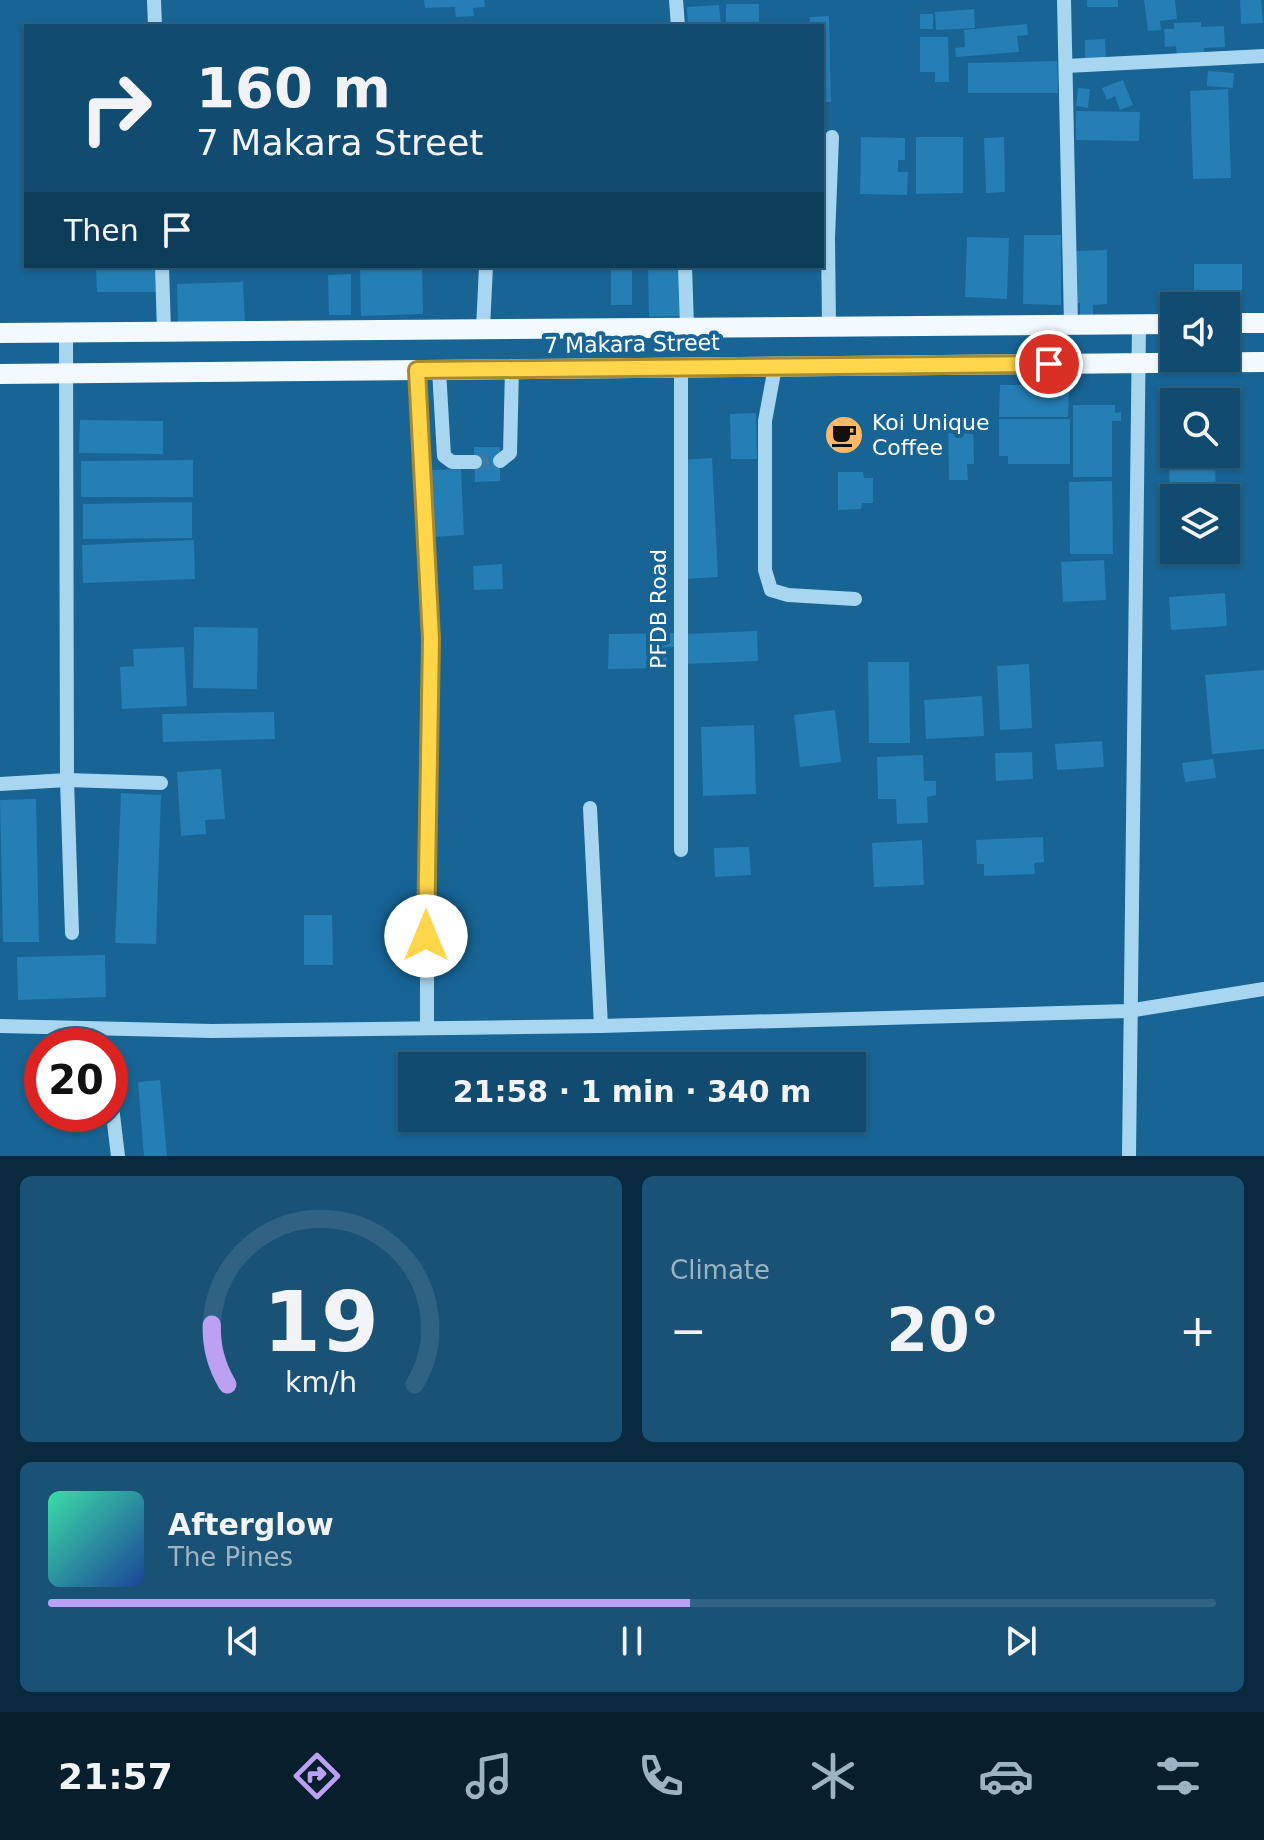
<!DOCTYPE html>
<html lang="en">
<head>
<meta charset="utf-8">
<style>
	body { margin:0; font-family:"DejaVu Sans",sans-serif; background:#1a5275; color:#f1f3f6; height:100vh; display:flex; flex-direction:column; font-size:30px; white-space:nowrap }
	* { box-sizing:border-box; margin:0 }
	p { font-size:26px; color:#9cb3c3 }
	.icon { flex:none; width:44px; height:44px; fill:none; stroke:currentColor; stroke-width:2; stroke-linecap:round; stroke-linejoin:round }
	.map { position:relative; height:1156px; overflow:hidden }
	.drawer { display:flex; flex-direction:column; gap:20px; padding:20px; background:#09293e; flex:1 }
	.drawer>* { flex:none }
	.banner { position:absolute; left:24px; top:24px; width:800px; height:244px; border-radius:0px; box-shadow:0 2px 6px #0004,0 0 0 2px #306383; background:#114b70; color:#f1f3f6; overflow:hidden }
	.fabs { position:absolute; left:1160px; top:292px; display:grid; gap:16px }
	.fabs a { display:grid; place-items:center; width:80px; height:80px; border-radius:0px; background:#114b70; box-shadow:0 2px 6px #0004,0 0 0 2px #306383; font-size:40px }
	.speed { position:absolute; left:24px; top:1028px; display:flex; gap:16px; font-size:40px; font-weight:700; text-align:center }
	.speed>* { display:grid; place-content:center; width:104px; height:104px; border-radius:50%; background:#114b70; box-shadow:0 2px 6px #0004,0 0 0 2px #306383; line-height:1 }
	.speed .limit { border:12px solid #d22; background:#fff; color:#111 }
	.pin { position:absolute; display:grid; place-items:center; width:68px; height:68px; color:#fff; margin:-34px; border:4px solid #fff; border-radius:50%; box-shadow:0 2px 8px #0007 }
	.me { position:absolute; width:88px; margin:-44px; rotate:0deg; stroke-linejoin:round; filter:drop-shadow(0 0 6px #0008) }
	.turn { display:flex; align-items:center; gap:28px; height:168px; padding:0 40px; font-size:36px }
	.turn .icon { width:104px; height:104px; stroke-width:2.5 }
	.turn b { display:block; font-size:56px; line-height:68px }
	.then { display:flex; align-items:center; height:76px; padding:0 40px; background:#0003; gap:16px; font-size:30px }
	.big { font-size:60px; font-weight:700; line-height:1.1 }
	.drawer .widget { flex:1; display:flex; flex-direction:column; justify-content:center; gap:12px; min-width:0; padding:0 28px; border-radius:12px; background:#1a5275 }
	.drawer .dial { align-items:center; gap:0 }
	.dial svg { height:208px; overflow:visible; fill:none; stroke:#306383; stroke-width:7; stroke-linecap:round; text-anchor:middle }
	.dial text { fill:#f1f3f6; stroke:none }
	.song { display:flex; align-items:center; gap:24px }
	.cover { width:96px; height:96px; border-radius:12px; background:linear-gradient(135deg,hsl(160 70% 55%),hsl(220 70% 35%)) }
	.played { height:8px; border-radius:4px; background:linear-gradient(90deg,#bca0f2 55%,#306383 55%) }
	.keys { display:flex; justify-content:space-around; direction:ltr }
	.heat { display:flex; justify-content:space-between; align-items:center; font-size:44px; direction:ltr }
	.drawer .tiles { flex:1; display:grid; gap:20px; grid-template-columns:1fr 1fr }
	.widget:last-child { grid-column:span 2 }
	.trip { position:absolute; left:398px; top:1052px; width:468px; height:80px; border-radius:0px; background:#114b70; box-shadow:0 2px 6px #0004,0 0 0 2px #306383; font-weight:700; line-height:80px; text-align:center }
	.tab-bar { display:flex; height:128px; justify-content:space-around; align-items:center; background:#071e2d; color:#9cb3c3 }
	.tab-bar .icon { width:56px; height:56px }
	.tab-bar .on { color:#bca0f2 }
	.tab-bar b { font-size:36px; color:#f1f3f6 }
	.map>svg:first-child { display:block }
</style>
</head>
<body>
<div class="map">
<svg width="1264" height="1156" viewBox="0 0 1264 1156">
	<rect width="100%" height="100%" fill="#176495"/>
	<g fill="#257eb4">
		<path d="M424,0H484L485,7L473,8L474,16L456,17L455,7L425,8Z"/>
		<rect x="1087" y="0" width="31" height="7"/>
		<path d="M1144,0H1175L1177,19L1160,21L1161,30L1148,31Z"/>
		<path d="M1240,0H1261L1263,23L1241,24Z"/>
		<rect x="726" y="4" width="33" height="22"/>
		<path d="M719,5L721,26H688L687,7Z"/>
		<path d="M974,9L975,28L936,30L935,12Z"/>
		<rect x="920" y="14" width="13" height="15"/>
		<path d="M829,16L831,102H822V26H810V17Z"/>
		<path d="M1201,22V27L1224,26L1225,47L1204,48L1205,56L1177,57L1176,46L1165,47L1164,29H1174V23Z"/>
		<path d="M1027,24L1028,35L1017,36L1019,52L956,57L955,48L965,47L964,30Z"/>
		<path d="M920,37H948L949,82H935V72H920Z"/>
		<path d="M1105,39L1106,58L1085,59V40Z"/>
		<path d="M1057,61L1058,93H968V63Z"/>
		<path d="M1208,71L1234,73L1233,88L1207,86Z"/>
		<path d="M1123,80L1133,105L1120,110L1115,96L1107,100L1102,88Z"/>
		<path d="M1078,88L1090,89L1088,108L1076,106Z"/>
		<path d="M1228,89L1231,178L1193,179L1190,91Z"/>
		<path d="M1076,111L1140,112L1139,141L1076,140Z"/>
		<path d="M861,137L905,138V160H898V172H908L907,195L860,194Z"/>
		<path d="M916,137H963V193L916,194Z"/>
		<path d="M1004,137L1005,192L986,193L984,138Z"/>
		<path d="M1024,235H1061V305L1023,304Z"/>
		<path d="M967,237L1009,238L1007,299L965,297Z"/>
		<path d="M1107,250V304L1093,305V318H1080V303L1075,304V251Z"/>
		<path d="M1194,264H1242V290H1232V312H1226V306H1194Z"/>
		<path d="M96,266H158V292H97Z"/>
		<path d="M360,266H422L423,314L361,316Z"/>
		<rect x="611" y="266" width="21" height="39"/>
		<path d="M648,266H680L682,316L649,317Z"/>
		<path d="M351,274V315H329L328,275Z"/>
		<path d="M243,282L245,323L178,326L177,284Z"/>
		<path d="M1000,385H1069L1068,417H999Z"/>
		<path d="M1073,405H1115V413L1121,412V421H1112V477H1073Z"/>
		<path d="M1167,406H1174V454H1215L1216,495L1170,497Z"/>
		<path d="M756,413L757,459H731L730,414Z"/>
		<path d="M999,419H1070V464H1008V456H999Z"/>
		<path d="M80,420L163,421V454L79,453Z"/>
		<path d="M973,421L974,464H967L968,480H949L948,422Z"/>
		<path d="M474,447H500V481L475,482Z"/>
		<path d="M712,458L718,577L686,579L681,460Z"/>
		<path d="M193,460V497H81V461Z"/>
		<path d="M461,469L464,535L434,537L432,470Z"/>
		<path d="M838,472H863L864,478H873V503H862L861,509L838,510Z"/>
		<path d="M1112,481L1113,554H1070L1069,482Z"/>
		<path d="M192,502V538L83,539V504Z"/>
		<path d="M194,540L195,579L83,583L82,545Z"/>
		<path d="M1104,560L1106,600L1063,602L1061,562Z"/>
		<path d="M502,564L503,589L474,590L473,566Z"/>
		<path d="M1225,593L1227,626L1171,630L1169,597Z"/>
		<path d="M194,627L258,628L257,689L193,688Z"/>
		<path d="M757,631L758,661L685,664L684,634Z"/>
		<path d="M675,633V647H667V668L608,669L609,634Z"/>
		<path d="M184,647L187,706L122,709L120,667L134,666L133,649Z"/>
		<path d="M868,662H909L910,743H869Z"/>
		<path d="M1029,664L1032,728L1000,730L997,666Z"/>
		<path d="M1264,670V749L1212,754L1205,675Z"/>
		<path d="M982,696L984,736L926,739L924,700Z"/>
		<path d="M835,710L841,762L800,767L794,715Z"/>
		<path d="M274,712L275,739L163,742L162,714Z"/>
		<path d="M754,725L756,794L703,796L701,727Z"/>
		<path d="M1102,741L1104,767L1057,770L1055,744Z"/>
		<path d="M1032,752L1033,779L996,781L995,753Z"/>
		<path d="M923,755L924,781H936V795L927,797L928,823L897,824L896,799H878L877,757Z"/>
		<path d="M1213,759L1216,778L1185,782L1182,763Z"/>
		<path d="M221,769L225,819L205,820L206,834L181,836L177,772Z"/>
		<path d="M121,793L161,795L156,944L115,943Z"/>
		<path d="M36,799L39,942H3L0,800Z"/>
		<path d="M1043,837L1044,862L1034,863L1035,874L984,876V864H977L976,840Z"/>
		<path d="M922,840L924,885L874,887L872,843Z"/>
		<path d="M749,847L751,875L715,877L714,848Z"/>
		<path d="M304,915H332L333,965H304Z"/>
		<path d="M105,955L106,997L18,1000L17,957Z"/>
		<path d="M160,1080L167,1156H144L138,1082Z"/>
	</g>
	<g fill="none" stroke-linecap="round" stroke-linejoin="round">
		<path stroke="#3a7ba5" stroke-width="14" stroke-dasharray="14 7" stroke-linecap="butt" d="M475,462L500,461"/>
		<g stroke="#a8d6f1" stroke-width="14">
			<path d="M154,0L155,26"/>
			<path d="M676,0L678,26"/>
			<path d="M1064,0L1071,324"/>
			<path d="M1066,66L1264,56"/>
			<path d="M162,266L164,332"/>
			<path d="M685,266L687,327"/>
			<path d="M829,326L828,238L832,137"/>
			<path d="M483,329L486,266"/>
			<path d="M775,367L765,421V570L771,590L788,595L855,599"/>
			<path d="M681,368V850"/>
			<path d="M417,370L431,639L427,697V1026"/>
			<path d="M439,370L444,456L452,462H475"/>
			<path d="M500,461L510,453L512,369"/>
			<path d="M0,784L67,780L66,333"/>
			<path d="M590,808L601,1026"/>
			<path d="M72,933L67,780L161,783"/>
			<path d="M0,1026L212,1031L601,1026L1128,1011L1264,989"/>
			<path d="M110,1090L118,1156"/>
			<path d="M1129,1156L1139,324"/>
		</g>
		<g stroke="#f2f9ff" stroke-width="20">
			<path d="M1226,323H1264"/>
			<path d="M0,333L1174,324"/>
			<path d="M0,374L1264,362"/>
		</g>
	</g>
	<g fill="none" stroke-linecap="round" stroke-linejoin="round">
		<g stroke="#a68a30" stroke-width="20">
			<path id="route" d="M426,936L431,639L417,370L1049,364"/>
		</g>
		<use href="#route" stroke="#ffd54a" stroke-width="14"/>
	</g>
	<defs>
		<g id="cafe-disc" transform="scale(2)"><circle r="9.5" fill="#ffb968" stroke="#176495"/><path d="M-5.5-4.5H6V0H3Q3 3.5 0 3.5H-2.5Q-5.5 3.5-5.5 0ZM3-3.2v2h1.7v-2ZM-6 4.5H4V6H-6Z" fill="#111"/></g>
	</defs>
	<g fill-rule="evenodd">
		<use href="#cafe-disc" x="844" y="435"/>
	</g>
	<g text-anchor="middle" dominant-baseline="central" stroke-width="8" stroke-linejoin="round" paint-order="stroke">
		<g font-size="22" fill="#fff" stroke="#176495">
			<text transform="translate(632 344) rotate(-1)">7 Makara Street</text>
			<text transform="translate(658 609) rotate(-90)">PFDB Road</text>
		</g>
		<g font-size="22" fill="#fff" stroke="#176495" text-anchor="start">
			<text x="872" y="422">Koi Unique<tspan x="872" dy="25">Coffee</tspan></text>
		</g>
	</g>
</svg>
<div class="fabs">
<a><svg class="icon" aria-label="sound" viewBox="0 0 24 24"><path d="M4 9h4l5-4v14l-5-4H4zM17 9q2 3 0 6"/></svg></a>
<a><svg class="icon" aria-label="search" viewBox="0 0 24 24"><circle cx="10" cy="10" r="6"/><path d="M15 15l6 6"/></svg></a>
<a><svg class="icon" aria-label="layers" viewBox="0 0 24 24"><path d="M12 4l9 5-9 5-9-5zM3 14l9 5 9-5"/></svg></a>
</div>
<div class="speed"><div class="limit">20</div></div>
<div class="pin" style="left:1049px;top:364px;background:#d93025"><svg class="icon" aria-label="arrive" viewBox="0 0 24 24"><path d="M6 21V4h12l-3 4 3 4H6"/></svg></div>
<svg class="me" style="left:426px;top:936px" viewBox="-20 -20 40 40"><circle r="19" fill="#fff"/><path d="M0-13L10 11 0 6-10 11z" fill="#ffd54a"/></svg>
<div class="trip">21:58 · 1 min · 340 m</div>
<div class="banner">
<div class="turn"><svg class="icon" aria-label="right" viewBox="0 0 24 24"><path d="M7 20v-9h11M14 6l5 5-5 5"/></svg><div><b>160 m</b>7 Makara Street</div></div>
<div class="then">Then<svg class="icon" aria-label="arrive" viewBox="0 0 24 24"><path d="M6 21V4h12l-3 4 3 4H6"/></svg></div>
</div>
</div>
<section class="drawer">
<div class="tiles">
<div class="widget dial"><svg viewBox="0 0 100 80">
<path d="M14 69A42 42 0 1 1 86 69"/>
<path d="M14 69A42 42 0 0 1 8 46" stroke="#bca0f2"/>
<text x="50" y="56" font-size="32" font-weight="700">19</text>
<text x="50" y="72" font-size="11">km/h</text>
</svg></div>
<div class="widget"><p>Climate</p>
<div class="heat"><a>−</a><b class="big">20°</b><a>+</a></div>
</div>
<div class="widget">
<div class="song"><i class="cover"></i><div><b>Afterglow</b><p>The Pines</p></div></div>
<div class="played"></div>
<div class="keys"><svg class="icon" aria-label="previous" viewBox="0 0 24 24"><path d="M18 5L8 12l10 7zM5 5v14"/></svg><svg class="icon" aria-label="pause" viewBox="0 0 24 24"><path d="M8 5v14M16 5v14"/></svg><svg class="icon" aria-label="next" viewBox="0 0 24 24"><path d="M6 5l10 7-10 7zM19 5v14"/></svg></div>
</div>
</div>
</section>
<nav class="tab-bar">
<b>21:57</b>
<svg class="icon on" aria-label="directions" viewBox="0 0 24 24"><path d="M12 3l9 9-9 9-9-9zM9 14v-3h6M13 9l2 2-2 2"/></svg>
<svg class="icon" aria-label="music" viewBox="0 0 24 24"><path d="M9 18V5l10-2v13"/><circle cx="6" cy="18" r="3"/><circle cx="16" cy="16" r="3"/></svg>
<svg class="icon" aria-label="phone" viewBox="0 0 24 24"><path d="M5 4h4l2 5-3 2q2 4 5 5l2-3 5 2v4C11 20 4 13 5 4z"/></svg>
<svg class="icon" aria-label="climate" viewBox="0 0 24 24"><path d="M12 3v18M4 7l16 10M4 17L20 7"/></svg>
<svg class="icon" aria-label="car" viewBox="0 0 24 24"><path d="M5 17H2v-5l4-1 3-4h7l3 4 3 1v5h-3M9 17h6M6 11h13"/><circle cx="7" cy="17" r="2"/><circle cx="17" cy="17" r="2"/></svg>
<svg class="icon" aria-label="filters" viewBox="0 0 24 24"><path d="M4 7h16M4 17h16"/><circle cx="9" cy="7" r="2"/><circle cx="15" cy="17" r="2"/></svg>
</nav>
</body>
</html>
